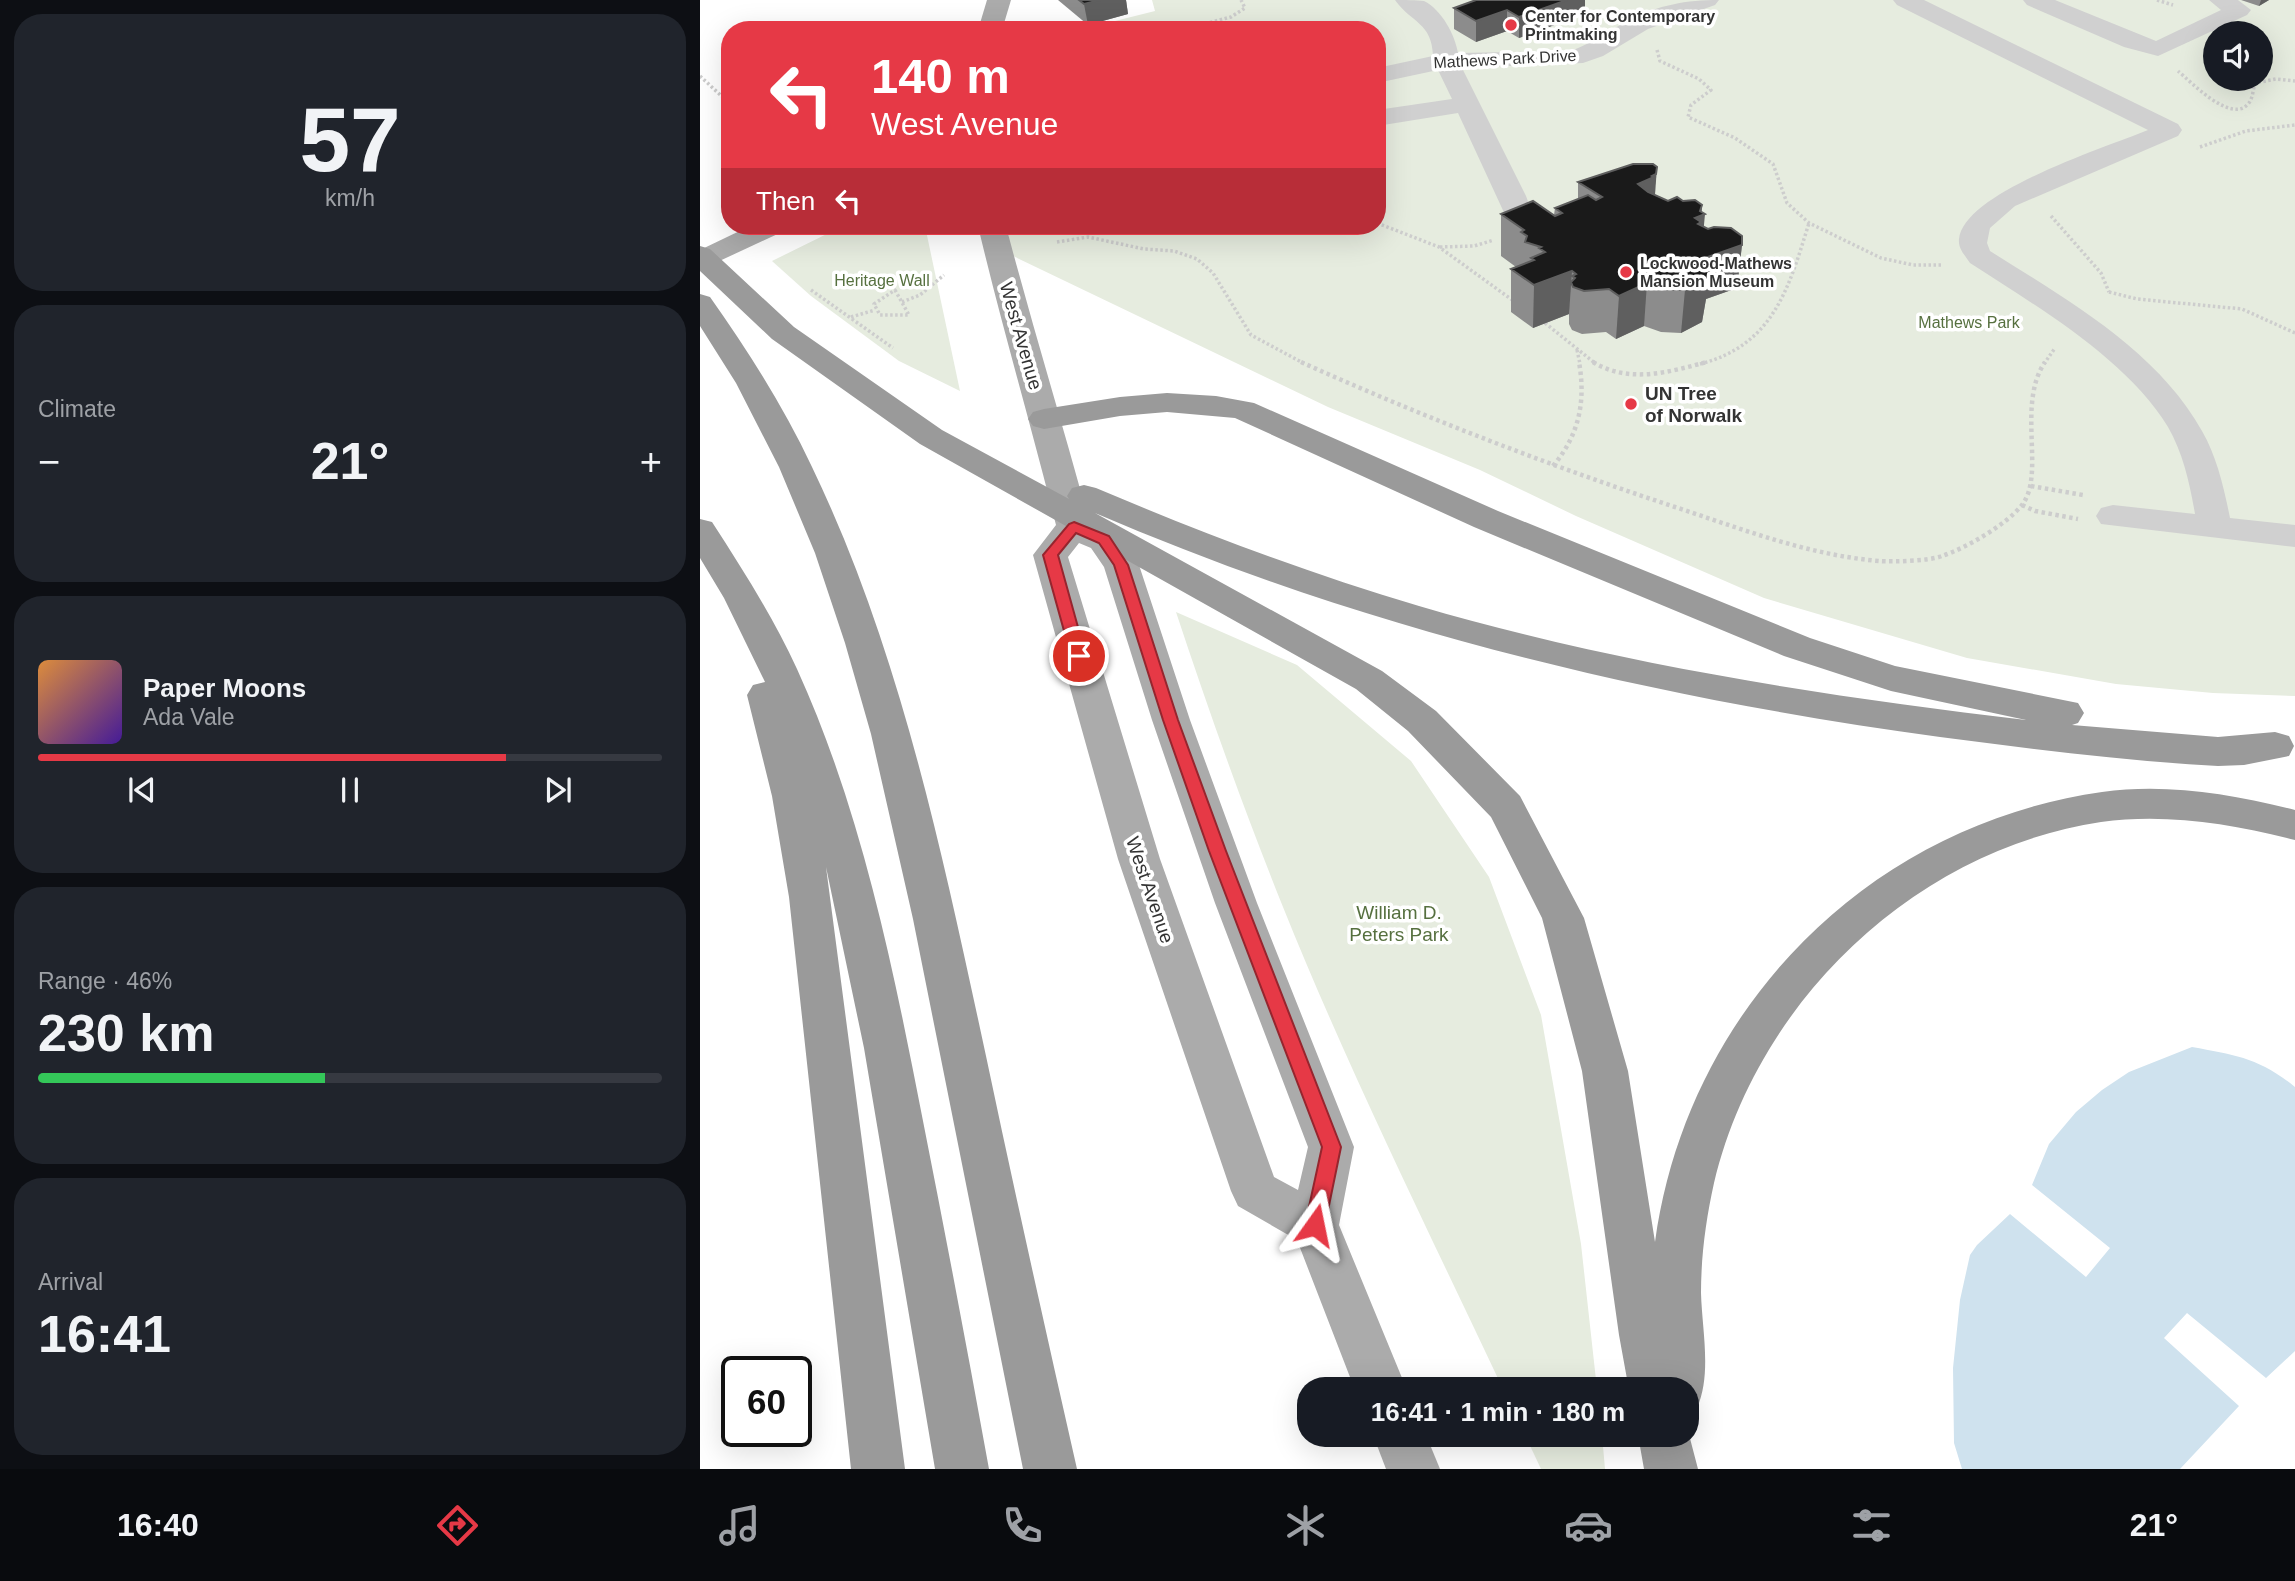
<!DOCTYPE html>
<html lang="en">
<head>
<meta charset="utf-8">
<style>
	body { margin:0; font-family:Arial,sans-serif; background:#20242c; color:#f1f3f6; height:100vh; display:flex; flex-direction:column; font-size:26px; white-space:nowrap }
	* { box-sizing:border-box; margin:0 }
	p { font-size:23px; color:#9ea1a6 }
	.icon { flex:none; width:38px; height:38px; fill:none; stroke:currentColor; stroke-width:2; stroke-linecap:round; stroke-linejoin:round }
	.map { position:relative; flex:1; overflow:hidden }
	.drawer { display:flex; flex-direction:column; gap:14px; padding:14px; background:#0d0f14; width:700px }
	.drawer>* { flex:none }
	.top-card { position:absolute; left:21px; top:21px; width:665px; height:214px; border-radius:28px; box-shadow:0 7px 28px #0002; background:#e63946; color:#fff; overflow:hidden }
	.controls { position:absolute; left:1503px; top:21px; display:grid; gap:14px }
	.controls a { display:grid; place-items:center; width:70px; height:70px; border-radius:50%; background:#171b24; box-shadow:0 7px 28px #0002; font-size:35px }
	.speed { position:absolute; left:21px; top:1356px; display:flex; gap:14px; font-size:35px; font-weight:700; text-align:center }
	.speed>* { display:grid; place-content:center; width:91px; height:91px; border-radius:50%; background:#171b24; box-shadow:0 7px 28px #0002; line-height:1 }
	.speed .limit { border:4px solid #111; border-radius:10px; background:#fff; color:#111 }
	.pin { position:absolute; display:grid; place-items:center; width:60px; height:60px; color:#fff; margin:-30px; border:4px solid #fff; border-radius:50%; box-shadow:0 2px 7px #0007 }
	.me { position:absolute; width:77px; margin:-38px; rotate:12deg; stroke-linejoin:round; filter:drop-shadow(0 0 5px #0008) }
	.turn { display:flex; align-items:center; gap:24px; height:147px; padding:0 35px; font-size:32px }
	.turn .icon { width:91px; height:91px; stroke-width:2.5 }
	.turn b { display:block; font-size:49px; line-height:60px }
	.then { display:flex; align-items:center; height:66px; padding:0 35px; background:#0003; gap:14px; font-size:26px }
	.big { font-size:52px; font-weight:600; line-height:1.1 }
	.drawer .widget { flex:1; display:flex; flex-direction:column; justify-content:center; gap:10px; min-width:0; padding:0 24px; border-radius:28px; background:#20242c }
	.drawer .dial { align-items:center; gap:0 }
	.dial b { font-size:91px; line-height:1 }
	.song { display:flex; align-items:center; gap:21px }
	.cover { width:84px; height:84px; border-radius:10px; background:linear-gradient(135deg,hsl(30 70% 55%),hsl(260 70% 35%)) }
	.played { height:7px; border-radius:4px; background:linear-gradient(90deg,#e63946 75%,#363941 75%) }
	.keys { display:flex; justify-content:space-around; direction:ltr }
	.heat { display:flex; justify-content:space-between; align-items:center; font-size:38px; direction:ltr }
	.charge { height:10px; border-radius:5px; background:linear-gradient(90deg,#34c759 46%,#363941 0) }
	.trip { position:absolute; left:597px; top:1377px; width:402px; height:70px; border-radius:28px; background:#171b24; box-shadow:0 7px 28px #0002; font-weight:600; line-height:70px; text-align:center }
	.dock { display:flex; height:112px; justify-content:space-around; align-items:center; background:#090b0e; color:#9ea1a6 }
	.dock .icon { width:49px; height:49px }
	.dock .current { color:#e63946 }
	.dock b { font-size:32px; color:#f1f3f6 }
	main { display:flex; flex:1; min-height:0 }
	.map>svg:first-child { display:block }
</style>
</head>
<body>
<main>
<section class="drawer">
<div class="widget dial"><b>57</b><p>km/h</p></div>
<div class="widget"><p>Climate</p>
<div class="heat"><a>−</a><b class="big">21°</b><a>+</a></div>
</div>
<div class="widget">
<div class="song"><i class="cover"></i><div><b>Paper Moons</b><p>Ada Vale</p></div></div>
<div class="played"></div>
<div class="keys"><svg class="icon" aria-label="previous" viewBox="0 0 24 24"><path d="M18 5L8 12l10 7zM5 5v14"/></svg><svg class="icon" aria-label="pause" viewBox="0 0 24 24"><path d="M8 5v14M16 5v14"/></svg><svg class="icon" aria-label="next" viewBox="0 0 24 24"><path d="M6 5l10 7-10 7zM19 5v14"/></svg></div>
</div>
<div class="widget"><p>Range · 46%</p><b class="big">230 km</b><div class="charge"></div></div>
<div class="widget"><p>Arrival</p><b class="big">16:41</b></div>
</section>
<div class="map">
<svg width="1595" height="1469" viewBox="0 0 1595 1469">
	<rect width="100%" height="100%" fill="#fff"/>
	<g fill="#e6ecdf" fill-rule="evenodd">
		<path d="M452,0H1595V696L1513,693L1416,684L1267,658L1064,598L876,516L780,470L628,407L311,255L307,226H677V30H379L455,11ZM1516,33H1561V79H1516Z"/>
		<path d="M143,226H225L260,391L199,361L111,296L72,261Z"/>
		<path d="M476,612L597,665L711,761L789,877L841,1015L881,1244L897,1389H803C728,1230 649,1071 583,907C544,810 509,712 476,612Z"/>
		<path d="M825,1435H902L905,1469H841Z"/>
	</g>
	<path fill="#cfe2ee" d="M1492,1047C1536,1055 1559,1058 1595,1087V1351L1566,1378L1487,1313L1464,1338L1539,1406L1480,1469H1262L1254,1443L1253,1368L1260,1300L1270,1255L1277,1245L1310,1214L1386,1277L1410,1248L1332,1185L1349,1144L1376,1112L1402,1090L1429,1072Z"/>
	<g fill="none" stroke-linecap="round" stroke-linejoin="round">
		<g stroke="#cdcdcd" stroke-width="3.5" stroke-dasharray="2.5 2.5" stroke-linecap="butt">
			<path d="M1457,0L1473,5"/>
			<path d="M481,30L531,17L545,8L541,0"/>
			<path d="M580,30L600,23L623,30"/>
			<path d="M957,50L960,61L999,79L1011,90L991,105L988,117L1035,138L1073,164L1087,203L1109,223L1181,258L1213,265H1242"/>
			<path d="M1478,71C1491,82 1531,124 1548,104C1553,99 1553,89 1555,83L1576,79L1595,81"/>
			<path d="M0,76L30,104"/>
			<path d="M1500,147L1546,131L1595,125"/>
			<path d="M1351,216L1401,273L1409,292"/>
			<path d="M677,223L739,247L815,302"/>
			<path d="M357,242L388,237L444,249L474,251L497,259L513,273L551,335L605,364"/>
			<path d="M740,247L774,246L794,240"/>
			<path d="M111,290L193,348"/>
			<path d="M195,290L209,315H180L174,304Z"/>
			<path d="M1409,292L1437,299L1542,309L1595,333"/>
			<path d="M202,302L220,295L244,275"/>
			<path d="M151,317L175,310"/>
			<path d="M845,323L896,364"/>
			<path d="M877,350L880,364"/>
			<path d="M1000,364C1074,345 1089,287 1109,223"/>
			<path d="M1344,364L1355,348"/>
		</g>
		<g stroke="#cdcdcd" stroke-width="4.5" stroke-dasharray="3.5 3.5" stroke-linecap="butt">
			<path d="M601,362C723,417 848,465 975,507C1042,529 1108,555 1179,561C1194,562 1229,561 1242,556C1266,548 1306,525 1322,505C1346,474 1316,405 1345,362"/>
			<path d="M893,362C929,384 969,372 1007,362"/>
			<path d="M853,466C879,435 886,402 879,362"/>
			<path d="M1331,486L1383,495"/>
			<path d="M1322,505L1335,511L1378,519"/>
		</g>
		<g fill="#d0d0d0" fill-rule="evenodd">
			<path d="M695,0C704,0 717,0 724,1C742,10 755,35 758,53L871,51C892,43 910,30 929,20C959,5 986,0 1019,0L1015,5L948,29L903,56L883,63L762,68L826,196L837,226L833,232L823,234L813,232L758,113L677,126V110L752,99L738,70L677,83V68L733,56C732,22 711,23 695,0Z"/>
			<path d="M1193,0H1224L1478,124L1482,130L1478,136L1315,206L1290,228L1287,243L1290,251C1366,299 1457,350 1502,431C1517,457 1524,488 1530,518L1595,525V547L1401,524L1396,516L1401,508L1413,505L1495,514C1490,484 1483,453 1468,427C1426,358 1336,306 1270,263C1265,255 1258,249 1259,239C1264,192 1407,147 1448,130L1197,5Z"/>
			<path d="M1323,0H1355L1456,41L1521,10L1509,0H1538L1551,10L1547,15L1458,56L1424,47L1327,5Z"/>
		</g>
		<g fill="#ababab" fill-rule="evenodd">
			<path d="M287,0H311L302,30H278Z"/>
			<path d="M50,226H86L82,232L0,270V250Z"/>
			<path d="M278,226H306C332,325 362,422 389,521L415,532L439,565L490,720L557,903L654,1147L639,1225L707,1390H655L597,1240L538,1206L531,1191L418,859L333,555L356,525C331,425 302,327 278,226ZM379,543L391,548L404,567L452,720L515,903L608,1147L598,1190L574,1177L460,859L368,557Z"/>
			<path d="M673,1435H726L740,1469H686Z"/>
		</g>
		<g fill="#9a9a9a" fill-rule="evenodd">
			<path d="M0,246L10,249L94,327L242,430L369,499L367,496L372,488L384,485L396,488C502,533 608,573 719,606C916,664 1122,696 1326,720L1191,691L1084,656L774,527L535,418L467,412L420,416L344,429L333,426L328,419L333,412L344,409L420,397L467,393L516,396L554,403L798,511L1110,638L1195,666L1378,703L1384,713L1378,723L1372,725L1518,737L1575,732L1589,736L1594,746L1589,756L1544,765L1518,766C1425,761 1332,749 1240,737C947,697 667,630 395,513L682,671L736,711L820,796L884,918L928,1071L955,1242C987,1009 1168,825 1402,792C1466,783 1532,794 1595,810V840C1533,824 1466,813 1401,822C1215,850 1057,1001 1014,1183C1006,1219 1001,1256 1001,1293C1002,1330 1012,1374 997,1408L987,1412V1390H929L919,1335L882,1071L842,918L791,817L708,731L656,689L220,444L72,339L0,271Z"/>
			<path d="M0,294L10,297C48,351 84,407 112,467C201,652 243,857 286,1056C315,1194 346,1332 377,1469H323L213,919L171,734L145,643L115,553L79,467L36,383L0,326Z"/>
			<path d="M0,519L12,522C43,570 73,617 97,669C162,812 193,967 223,1121C246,1237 268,1353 289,1469H235L164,1048L126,867L205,1469H151L89,897L72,796L47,695L53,685L65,682L24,598L0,558Z"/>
			<path d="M987,1427L998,1469H944L938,1435H987Z"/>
		</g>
	</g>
	<g fill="#8c8c8c">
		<path d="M358,0H426L428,14L388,25Z"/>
		<path d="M1541,0H1569L1559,6Z"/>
		<path d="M754,8H885L868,14V20L819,38L807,31L776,42L754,29Z"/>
		<path d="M878,182L955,195L968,201H983L1002,205V212L1004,227L1042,245L1037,288L1006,299L1002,322L981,333L961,332L944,326L916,339L906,332L882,334L872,330L869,324V314L833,328L811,312V269L816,267L801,256V214L854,215L855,208L878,199Z"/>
	</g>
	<g fill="#5f5f5f">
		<path d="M400,0H426L428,14L388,25L384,4Z"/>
		<path d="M861,0H885V8L868,14V20L819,38V17Z"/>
		<path d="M1561,0H1569L1559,6Z"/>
		<path d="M807,10V31L776,42V21Z"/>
		<path d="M957,167L954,209L938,184Z"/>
		<path d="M1002,205L1001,216L1005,214L1001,257L995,218Z"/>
		<path d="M1042,245L1037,288L1006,299L1002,322L981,333L985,290L1002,259Z"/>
		<path d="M872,271L869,314L833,328L834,285Z"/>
		<path d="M947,283L944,326L916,339L919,296Z"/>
	</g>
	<g fill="#1a1a1a" stroke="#5f5f5f" stroke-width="2">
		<path d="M379,0H400L384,4Z"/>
		<path d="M776,0H867L819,17L807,10L776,21L754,8Z"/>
		<path d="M933,164H953L957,167L956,174L952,176L954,177L938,184L948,192L968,201L977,197L983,201L995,200L1002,205L1000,211L1005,214L995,218L1001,222L998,224L1008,229L1014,227L1031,228L1042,236V245L1002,259L1009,268L1007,280L985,290H965L947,283L919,296L909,289L884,291L873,287L871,282L875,278L872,276L876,274L872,271L834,285L811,269L834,260L831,258L845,252L839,248L841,247L825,242L827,236L821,232L824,230L801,214L833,201L855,216L862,213L855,208L888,195L896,200L902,197L878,182Z"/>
	</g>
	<path fill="#e63946" stroke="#96252e" stroke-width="2" d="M374,522L409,536L428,565L478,720L526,851L641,1147L625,1225L622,1231L615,1234L608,1231L605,1225L622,1147L509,851L463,720L414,565L399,543L376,533L358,555L386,656L379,661L371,656L343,555L369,524Z"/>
	<g fill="#e63946" stroke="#fff" stroke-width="2.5">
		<circle cx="811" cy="25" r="7"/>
		<circle cx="926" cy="272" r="7"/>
		<circle cx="931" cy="404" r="7"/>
	</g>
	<g text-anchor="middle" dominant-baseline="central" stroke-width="7" stroke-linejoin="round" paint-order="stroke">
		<g font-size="16" font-weight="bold" fill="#333" stroke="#fff" text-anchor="start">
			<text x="825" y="16">Center for Contemporary<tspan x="825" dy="18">Printmaking</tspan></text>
			<text x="940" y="263">Lockwood-Mathews<tspan x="940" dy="18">Mansion Museum</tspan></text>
		</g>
		<g font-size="16" fill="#333" stroke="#fff">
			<text transform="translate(805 59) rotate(-3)">Mathews Park Drive</text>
		</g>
		<g font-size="16" fill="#56703f" stroke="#fff">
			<text x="182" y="280">Heritage Wall</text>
			<text x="1269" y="322">Mathews Park</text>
		</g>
		<g font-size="19" fill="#333" stroke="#fff">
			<text transform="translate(321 336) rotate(74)">West Avenue</text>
			<text transform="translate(450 890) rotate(71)">West Avenue</text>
		</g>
		<g font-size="19" font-weight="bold" fill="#333" stroke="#fff" text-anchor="start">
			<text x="945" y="393">UN Tree<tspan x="945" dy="22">of Norwalk</tspan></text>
		</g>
		<g font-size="19" fill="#56703f" stroke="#fff">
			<text x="699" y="912">William D.<tspan x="699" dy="22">Peters Park</tspan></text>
		</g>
	</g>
</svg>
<div class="controls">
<a><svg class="icon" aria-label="sound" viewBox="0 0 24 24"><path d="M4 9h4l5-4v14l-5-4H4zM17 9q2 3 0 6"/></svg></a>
</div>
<div class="speed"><div class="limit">60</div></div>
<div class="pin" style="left:379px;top:656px;background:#d93025"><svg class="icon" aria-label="arrive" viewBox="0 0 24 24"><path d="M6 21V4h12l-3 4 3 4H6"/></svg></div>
<svg class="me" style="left:615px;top:1225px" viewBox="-20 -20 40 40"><path d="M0-17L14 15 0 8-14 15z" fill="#e63946" stroke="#fff" stroke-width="4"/></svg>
<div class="trip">16:41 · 1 min · 180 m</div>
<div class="top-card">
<div class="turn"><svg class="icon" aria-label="left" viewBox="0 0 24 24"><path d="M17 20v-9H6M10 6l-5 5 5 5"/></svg><div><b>140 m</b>West Avenue</div></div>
<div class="then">Then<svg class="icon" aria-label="left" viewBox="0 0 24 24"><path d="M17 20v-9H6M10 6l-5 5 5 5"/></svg></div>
</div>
</div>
</main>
<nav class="dock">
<b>16:40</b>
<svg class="icon current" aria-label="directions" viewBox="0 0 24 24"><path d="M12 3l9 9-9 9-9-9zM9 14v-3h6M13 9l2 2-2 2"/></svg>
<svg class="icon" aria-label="music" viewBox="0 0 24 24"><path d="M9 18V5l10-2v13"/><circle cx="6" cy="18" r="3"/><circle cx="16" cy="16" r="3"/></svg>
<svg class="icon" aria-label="phone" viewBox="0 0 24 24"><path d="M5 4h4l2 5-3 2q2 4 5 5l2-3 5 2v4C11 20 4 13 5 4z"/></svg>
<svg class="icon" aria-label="climate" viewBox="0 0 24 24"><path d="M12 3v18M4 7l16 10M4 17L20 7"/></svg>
<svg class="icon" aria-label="car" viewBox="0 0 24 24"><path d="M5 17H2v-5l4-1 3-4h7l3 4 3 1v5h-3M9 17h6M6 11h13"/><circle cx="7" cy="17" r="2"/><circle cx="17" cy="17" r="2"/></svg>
<svg class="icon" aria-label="filters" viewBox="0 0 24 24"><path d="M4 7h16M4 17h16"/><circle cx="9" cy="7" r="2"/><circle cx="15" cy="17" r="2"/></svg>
<b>21°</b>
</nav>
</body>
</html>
